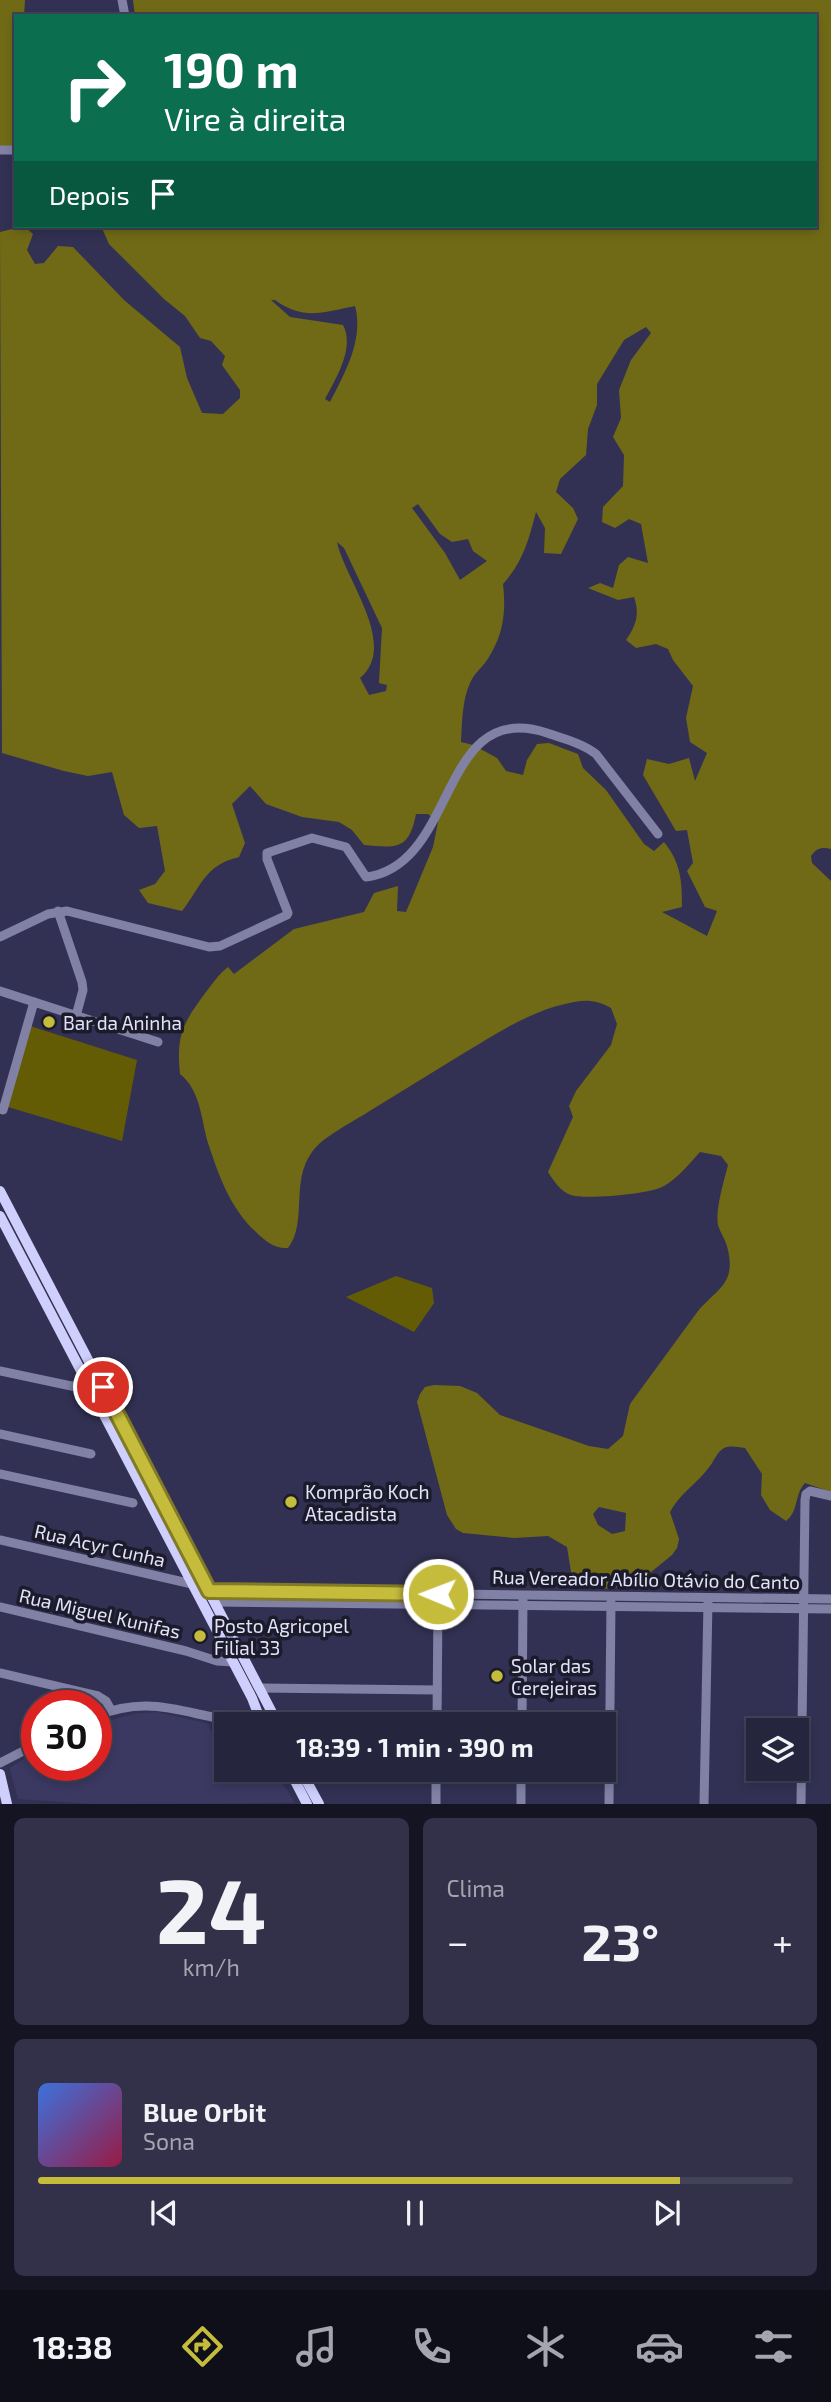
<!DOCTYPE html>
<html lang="pt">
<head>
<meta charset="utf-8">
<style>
	body { margin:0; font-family:"Exo 2",sans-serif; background:#323149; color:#f1f3f6; height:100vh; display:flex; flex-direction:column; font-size:26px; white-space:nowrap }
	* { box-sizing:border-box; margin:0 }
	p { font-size:23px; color:#a4a5b0 }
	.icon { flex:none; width:38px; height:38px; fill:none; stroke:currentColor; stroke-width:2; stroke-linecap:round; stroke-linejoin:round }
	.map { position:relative; height:1804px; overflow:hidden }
	.details { display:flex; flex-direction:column; gap:14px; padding:14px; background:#151422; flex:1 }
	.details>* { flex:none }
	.top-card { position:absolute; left:14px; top:14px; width:803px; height:214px; border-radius:0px; box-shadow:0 4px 10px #0003,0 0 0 2px #424258; background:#0b6e4f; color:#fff; overflow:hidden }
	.controls { position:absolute; left:746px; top:1718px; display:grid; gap:14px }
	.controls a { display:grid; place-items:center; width:63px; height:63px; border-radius:0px; background:#26253e; box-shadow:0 4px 10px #0003,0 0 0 2px #424258; font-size:35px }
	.speed { position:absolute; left:21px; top:1690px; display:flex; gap:14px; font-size:35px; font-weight:700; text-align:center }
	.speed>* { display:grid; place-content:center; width:91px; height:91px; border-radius:50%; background:#26253e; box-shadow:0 4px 10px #0003,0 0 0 2px #424258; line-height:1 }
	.speed .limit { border:10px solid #d22; background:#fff; color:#111 }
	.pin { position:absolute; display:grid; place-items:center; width:60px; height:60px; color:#fff; margin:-30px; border:4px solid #fff; border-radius:50%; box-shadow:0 2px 7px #0007 }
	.me { position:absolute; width:77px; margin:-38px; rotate:271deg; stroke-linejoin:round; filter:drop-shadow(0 0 5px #0008) }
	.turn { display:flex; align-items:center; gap:24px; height:147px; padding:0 35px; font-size:32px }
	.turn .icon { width:91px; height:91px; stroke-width:2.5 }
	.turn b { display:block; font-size:49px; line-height:60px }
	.then { display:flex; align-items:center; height:66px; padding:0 35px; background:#0003; gap:14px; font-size:26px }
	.big { font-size:52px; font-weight:700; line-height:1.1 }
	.details .widget { flex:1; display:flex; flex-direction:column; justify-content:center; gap:10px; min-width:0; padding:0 24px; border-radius:10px; background:#323149 }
	.details .dial { align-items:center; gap:0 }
	.dial b { font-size:91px; line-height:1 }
	.song { display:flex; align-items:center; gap:21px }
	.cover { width:84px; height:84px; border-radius:10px; background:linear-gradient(135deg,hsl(220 70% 55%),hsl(340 70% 35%)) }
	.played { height:7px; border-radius:4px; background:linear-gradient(90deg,#c6bc3c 85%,#424258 85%) }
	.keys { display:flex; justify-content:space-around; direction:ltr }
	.heat { display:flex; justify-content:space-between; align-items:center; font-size:38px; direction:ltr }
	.details .tiles { flex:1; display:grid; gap:14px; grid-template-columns:1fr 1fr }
	.widget:last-child { grid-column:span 2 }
	.trip { position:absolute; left:214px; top:1712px; width:402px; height:70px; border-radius:0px; background:#26253e; box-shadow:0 4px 10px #0003,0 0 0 2px #424258; font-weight:700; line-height:70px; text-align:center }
	.menu { display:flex; height:112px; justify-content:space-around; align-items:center; background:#0f0f19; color:#a4a5b0 }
	.menu .icon { width:49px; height:49px }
	.menu .active { color:#c6bc3c }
	.menu b { font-size:32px; color:#f1f3f6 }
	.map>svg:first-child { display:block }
</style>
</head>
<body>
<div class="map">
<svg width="831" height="1804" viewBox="0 0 831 1804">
	<rect width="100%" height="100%" fill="#333153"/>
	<path fill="#3b3962" d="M157,1712L209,1724L210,1730L226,1736V1769H267L286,1788L295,1803L94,1804L18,1799L10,1770L11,1767L37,1751V1766H96V1724L133,1714Z"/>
	<g fill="#635c04">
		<path d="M30,1026L137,1060L122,1141L8,1107Z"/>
		<path d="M396,1276L432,1288L434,1303L414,1332L346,1297Z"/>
	</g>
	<g fill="#706a16" fill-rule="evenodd">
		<path d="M0,0H25L24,16H16V146H0Z"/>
		<path d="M133,0H831V849C821,847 817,848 811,856L812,863L831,881V1492L805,1483C794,1495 799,1511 786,1521L770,1510L761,1495L762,1474L745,1448C737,1447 731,1445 724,1448C717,1452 715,1459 710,1466C698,1483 680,1493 670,1512L679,1539L677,1548L672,1555L635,1585L603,1589L572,1578L567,1547L548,1536L514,1538L463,1533L456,1529L447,1515L417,1402L420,1394L425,1387L434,1385L460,1386L477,1393L500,1415L589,1446L608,1449L623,1436L630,1404L698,1311C719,1287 737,1283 727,1246C725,1239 720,1232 718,1225C715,1210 724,1181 728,1165L721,1156L700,1152C689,1164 678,1178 664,1186C651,1194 585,1200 571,1195C561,1192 553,1180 548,1172L573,1117L569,1106L576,1091L611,1045L617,1024L611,1008C596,999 582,999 565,1004C529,1012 496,1034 464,1053C432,1073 400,1092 368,1112C353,1122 322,1137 312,1152C290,1182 308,1222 288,1248C275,1249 265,1241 256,1232C230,1208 219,1176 208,1143C201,1119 201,1091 180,1074C176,1035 183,1023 206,992C213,983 219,974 228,967L234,974L294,929L364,912L374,893L398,886L397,911L406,912L433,847L438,822L428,814H416C409,850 397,848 364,845L352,830L339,822L302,817L266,804L250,786L232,804L245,843L239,857C205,865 202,885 182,911L148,903L139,890L155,884L165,871L157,826L139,828L124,815L112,772L88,776L64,771L2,753L0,232L24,226L33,234L27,250L35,264L44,263L58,246L73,247L124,300L180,347L187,378L202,413L223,414L240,398V390L222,365L225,356L211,341L200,338L185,316L164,299L109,244L101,226H816V16H135ZM271,300H275C304,321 323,312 355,306C364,339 345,373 330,402L325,399C336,378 355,348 343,325L290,317ZM646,327L651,333L631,360L619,390L621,418L613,437L624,455L623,486L603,507L602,522L615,528L629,519L641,524L648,563L628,557L619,565L613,588L600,583L588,588L618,600L634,597C640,614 636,626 626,640L636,648L656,644L668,649L673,660L693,686L686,718L690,742L707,753L695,781L689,758L669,764L647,759L643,775L676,831L687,830L693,863L687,871L705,907L717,911L707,936L662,912L682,907C682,881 681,863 664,842L654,851L644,844L606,790L583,768L578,754L549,743L537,744L527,760L523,775L506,771L497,758L473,745L461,742C462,724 462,700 470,683C474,673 484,666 489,657C504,633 506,610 503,584C523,562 529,539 536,512L545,528L544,553L561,554L578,519L573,508L556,492L560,479L586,455L588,429L597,405V384L624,340ZM418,504L440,534L452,542L468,539L473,551L487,561L460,580L445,553L412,508ZM337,542L344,548L382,628L379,683L387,685L386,691L369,695L360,678C399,645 345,580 337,542ZM599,1507L626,1513L625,1531L612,1534L598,1525L593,1514Z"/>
	</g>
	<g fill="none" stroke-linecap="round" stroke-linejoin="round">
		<g stroke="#8181a6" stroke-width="9">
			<path d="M122,0L125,16"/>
			<path d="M0,150H16"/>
			<path d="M58,911L82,982L83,990L76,1016"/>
			<path d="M0,937L48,914L67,911L209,947L220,946L287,915L288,913L267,859V853L312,838L346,847L366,877C459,865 438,697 547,733C564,739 582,743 596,754L658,834"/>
			<path d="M0,991L158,1042"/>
			<path d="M0,1109L3,1110L34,1002"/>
			<path d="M0,1371L76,1387"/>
			<path d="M0,1434L91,1454"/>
			<path d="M0,1474L133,1503"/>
			<path d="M0,1540L192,1584"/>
			<path d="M209,1591L831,1599"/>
			<path d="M215,1602L831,1609"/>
			<path d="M0,1607L186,1651L217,1661L233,1662"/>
			<path d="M0,1673L98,1696L106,1701L111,1710"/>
			<path d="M260,1688L437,1690"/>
			<path d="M96,1716C134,1701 160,1705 198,1714C209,1716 220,1718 230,1724"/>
			<path d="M437,1724L438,1600"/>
			<path d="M522,1724L523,1600"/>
			<path d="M0,1763L37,1744"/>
			<path d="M303,1776L436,1778"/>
			<path d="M436,1804V1769"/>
			<path d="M521,1804V1769"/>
			<path d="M609,1804L611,1602"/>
			<path d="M704,1804L708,1602"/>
			<path d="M801,1804L805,1500L806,1494L810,1491L831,1496"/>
		</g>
		<g stroke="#cecffd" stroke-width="10">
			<path d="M0,1191L278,1724"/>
			<path d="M0,1216L252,1698L262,1724"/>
			<path d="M285,1769L293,1777L307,1804"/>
			<path d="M300,1769L319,1804"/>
			<path d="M0,1774L7,1804"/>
		</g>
	</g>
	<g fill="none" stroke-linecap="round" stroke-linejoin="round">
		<g stroke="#817a27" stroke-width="18">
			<path id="route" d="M103,1387L209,1591L438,1594"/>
		</g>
		<use href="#route" stroke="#c6bc3c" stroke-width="12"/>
	</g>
	<g fill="#c6bc3c" stroke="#1c1b2b" stroke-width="2.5">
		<circle cx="49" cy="1022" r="7"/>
		<circle cx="291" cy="1502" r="7"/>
		<circle cx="200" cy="1636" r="7"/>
		<circle cx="497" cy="1676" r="7"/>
	</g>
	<g text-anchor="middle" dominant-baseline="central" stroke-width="7" stroke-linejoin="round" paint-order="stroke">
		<g font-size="19" fill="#e2e3f8" stroke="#1c1b2b" text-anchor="start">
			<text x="63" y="1022">Bar da Aninha</text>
			<text x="305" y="1491">Komprão Koch<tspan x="305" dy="22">Atacadista</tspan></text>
			<text x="214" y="1625">Posto Agricopel<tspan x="214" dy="22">Filial 33</tspan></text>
			<text x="511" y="1665">Solar das<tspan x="511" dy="22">Cerejeiras</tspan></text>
		</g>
		<g font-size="19" fill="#e2e3f8" stroke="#1c1b2b">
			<text transform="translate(100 1545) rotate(13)">Rua Acyr Cunha</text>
			<text transform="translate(646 1579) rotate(1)">Rua Vereador Abílio Otávio do Canto</text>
			<text transform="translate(100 1613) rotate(13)">Rua Miguel Kunifas</text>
		</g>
	</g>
</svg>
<div class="controls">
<a><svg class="icon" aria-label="layers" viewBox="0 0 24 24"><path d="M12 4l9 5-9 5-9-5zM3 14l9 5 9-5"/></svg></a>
</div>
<div class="speed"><div class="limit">30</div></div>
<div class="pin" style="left:103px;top:1387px;background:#d93025"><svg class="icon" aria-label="arrive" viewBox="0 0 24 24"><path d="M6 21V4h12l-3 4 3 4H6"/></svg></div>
<svg class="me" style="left:438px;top:1594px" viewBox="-20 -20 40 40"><circle r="17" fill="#c6bc3c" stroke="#fff" stroke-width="3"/><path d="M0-11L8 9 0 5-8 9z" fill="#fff"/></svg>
<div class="trip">18:39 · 1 min · 390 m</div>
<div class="top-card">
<div class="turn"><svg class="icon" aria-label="right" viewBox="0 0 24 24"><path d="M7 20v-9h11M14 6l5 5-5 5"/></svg><div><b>190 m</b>Vire à direita</div></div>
<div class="then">Depois<svg class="icon" aria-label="arrive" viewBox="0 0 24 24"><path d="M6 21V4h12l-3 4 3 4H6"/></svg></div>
</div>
</div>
<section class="details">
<div class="tiles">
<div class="widget dial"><b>24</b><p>km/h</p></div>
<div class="widget"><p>Clima</p>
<div class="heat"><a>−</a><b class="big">23°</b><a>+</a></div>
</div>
<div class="widget">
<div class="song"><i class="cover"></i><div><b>Blue Orbit</b><p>Sona</p></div></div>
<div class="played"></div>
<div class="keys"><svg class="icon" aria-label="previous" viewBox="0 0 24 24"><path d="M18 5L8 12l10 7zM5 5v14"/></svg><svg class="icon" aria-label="pause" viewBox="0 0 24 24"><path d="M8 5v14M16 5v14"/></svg><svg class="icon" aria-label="next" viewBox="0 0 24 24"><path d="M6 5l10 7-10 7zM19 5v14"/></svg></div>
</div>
</div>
</section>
<nav class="menu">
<b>18:38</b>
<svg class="icon active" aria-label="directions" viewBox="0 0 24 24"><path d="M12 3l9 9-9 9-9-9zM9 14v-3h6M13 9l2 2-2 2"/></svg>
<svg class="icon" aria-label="music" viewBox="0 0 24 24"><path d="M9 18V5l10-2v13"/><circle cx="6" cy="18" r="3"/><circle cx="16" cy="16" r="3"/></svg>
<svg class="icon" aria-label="phone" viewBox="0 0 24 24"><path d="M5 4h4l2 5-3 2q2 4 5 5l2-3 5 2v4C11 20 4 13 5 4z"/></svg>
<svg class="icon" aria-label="climate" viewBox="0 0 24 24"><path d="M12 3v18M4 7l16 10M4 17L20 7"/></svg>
<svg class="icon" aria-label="car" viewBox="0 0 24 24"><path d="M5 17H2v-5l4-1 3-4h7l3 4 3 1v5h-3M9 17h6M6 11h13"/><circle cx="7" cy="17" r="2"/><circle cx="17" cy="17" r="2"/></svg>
<svg class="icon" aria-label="filters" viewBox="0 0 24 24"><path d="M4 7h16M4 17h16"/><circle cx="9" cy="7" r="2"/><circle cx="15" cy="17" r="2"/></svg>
</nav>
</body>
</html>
